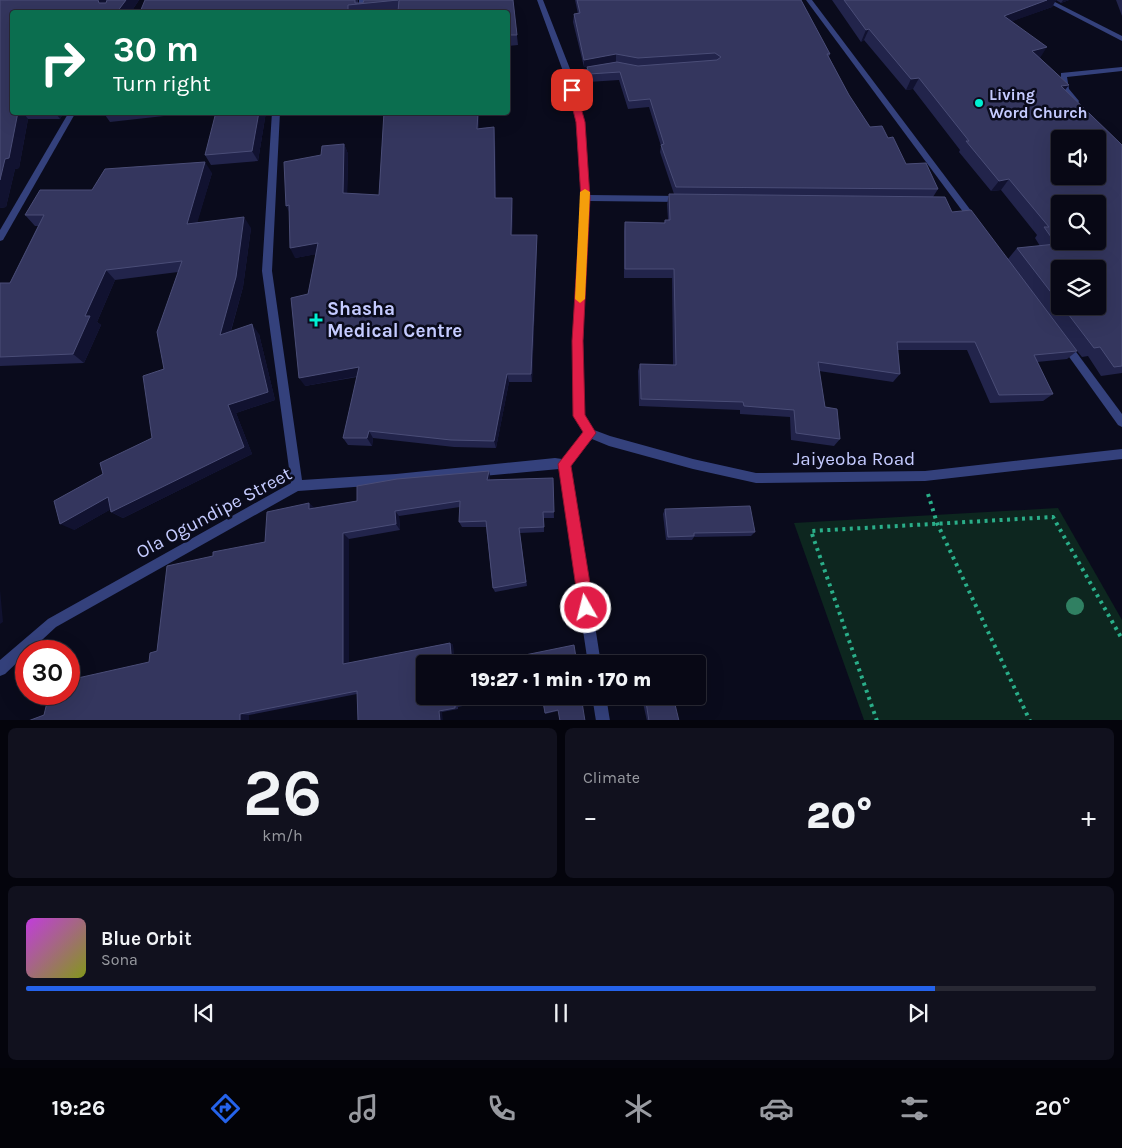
<!DOCTYPE html>
<html lang="en">
<head>
<meta charset="utf-8">
<style>
	body { margin:0; font-family:Karla,sans-serif; background:#11111e; color:#f1f3f6; height:100vh; display:flex; flex-direction:column; font-size:19px; white-space:nowrap }
	* { box-sizing:border-box; margin:0 }
	p { font-size:16px; color:#989aa0 }
	.icon { flex:none; width:28px; height:28px; fill:none; stroke:currentColor; stroke-width:2; stroke-linecap:round; stroke-linejoin:round }
	.map { position:relative; height:720px; overflow:hidden }
	.side { display:flex; flex-direction:column; gap:8px; padding:8px; background:#04040c; flex:1 }
	.side>* { flex:none }
	.hud { position:absolute; left:10px; top:10px; width:500px; height:105px; border-radius:5px; box-shadow:0 5px 20px #0002,0 0 0 1px #292934; background:#0b6e4f; color:#fff; overflow:hidden }
	.fabs { position:absolute; left:1051px; top:130px; display:grid; gap:10px }
	.fabs a { display:grid; place-items:center; width:55px; height:55px; border-radius:5px; background:#080815; box-shadow:0 5px 20px #0002,0 0 0 1px #292934; font-size:25px }
	.speed { position:absolute; left:15px; top:640px; display:flex; gap:10px; font-size:25px; font-weight:700; text-align:center }
	.speed>* { display:grid; place-content:center; width:65px; height:65px; border-radius:50%; background:#080815; box-shadow:0 5px 20px #0002,0 0 0 1px #292934; line-height:1 }
	.speed .limit { border:8px solid #d22; background:#fff; color:#111 }
	.pin { position:absolute; display:grid; place-items:center; width:42px; height:42px; color:#fff; margin:-21px; border-radius:10px; box-shadow:0 2px 8px #0006 }
	.me { position:absolute; width:55px; margin:-28px; rotate:352deg; stroke-linejoin:round; filter:drop-shadow(0 0 4px #0008) }
	.turn { display:flex; align-items:center; gap:18px; height:105px; padding:0 20px; font-size:22px }
	.turn .icon { width:65px; height:65px; stroke-width:2.5 }
	.turn b { display:block; font-size:35px; line-height:42px }
	.big { font-size:38px; font-weight:800; line-height:1.1 }
	.side .tile { flex:1; display:flex; flex-direction:column; justify-content:center; gap:8px; min-width:0; padding:0 18px; border-radius:8px; background:#11111e }
	.side .dial { align-items:center; gap:0 }
	.dial b { font-size:65px; line-height:1 }
	.song { display:flex; align-items:center; gap:15px }
	.cover { width:60px; height:60px; border-radius:8px; background:linear-gradient(135deg,hsl(290 70% 55%),hsl(70 70% 35%)) }
	.played { height:5px; border-radius:2px; background:linear-gradient(90deg,#2563eb 85%,#292934 85%) }
	.keys { display:flex; justify-content:space-around; direction:ltr }
	.heat { display:flex; justify-content:space-between; align-items:center; font-size:28px; direction:ltr }
	.side .tiles { flex:1; display:grid; gap:8px; grid-template-columns:1fr 1fr }
	.tile:last-child { grid-column:span 2 }
	.trip { position:absolute; left:416px; top:655px; width:290px; height:50px; border-radius:5px; background:#080815; box-shadow:0 5px 20px #0002,0 0 0 1px #292934; font-weight:800; line-height:50px; text-align:center }
	.tab-bar { display:flex; height:80px; justify-content:space-around; align-items:center; background:#030308; color:#989aa0 }
	.tab-bar .icon { width:35px; height:35px }
	.tab-bar .current { color:#2563eb }
	.tab-bar b { font-size:22px; color:#f1f3f6 }
	.map>svg:first-child { display:block }
</style>
</head>
<body>
<div class="map">
<svg width="1122" height="721" viewBox="0 0 1122 721">
	<rect width="100%" height="100%" fill="#0a0b1c"/>
	<path fill="#0d261f" d="M1058,508L1122,620V720H864L794,523Z"/>
	<g fill="none" stroke-linecap="round" stroke-linejoin="round">
		<g stroke="#2aae89" stroke-width="4" stroke-dasharray="3 4.5" stroke-linecap="butt">
			<path d="M928,494L937,523L1030,721"/>
			<path d="M877,721L811,531L1053,517L1122,639"/>
		</g>
		<g fill="#34417c" fill-rule="evenodd">
			<path d="M599,67L603,69L601,70L568,76L564,74L568,72Z"/>
			<path d="M1122,67V71L1067,77L1069,89L1079,101L1078,103H1072L1061,86V73Z"/>
		</g>
		<g fill="#34417c" fill-rule="evenodd">
			<rect x="359" y="0" width="6" height="12"/>
			<path d="M537,0H543L572,74L584,122L589,195L681,196L685,199L681,202L589,201L583,341L584,415L594,430L610,436L693,459L756,473L925,471L1122,449V459L925,481L756,483L693,469L609,446L592,439L570,465L601,664H588L559,469L396,484L298,491L56,627L30,651H26V654L5,674L0,676V660L48,619L291,483L262,271L272,112H280L272,271L302,480L396,474L555,458L562,459L584,433L574,416L573,341L581,198L576,122L564,74Z"/>
			<path d="M806,0H812L978,220L979,222L978,224H972Z"/>
			<path d="M1043,0H1051L1122,36V41Z"/>
			<path d="M69,112H76L3,240L0,241V230Z"/>
			<path d="M1065,340L1068,341L1122,414V427L1118,425L1062,347L1060,344L1062,341Z"/>
			<path d="M592,696H606L610,721H596Z"/>
		</g>
	</g>
	<circle fill="#308062" cx="1075" cy="606" r="9"/>
	<g fill="#22244b" fill-rule="evenodd">
		<path d="M0,0H139L131,12H12V112H64L60,119H28L19,168L15,169L6,207L0,208Z"/>
		<path d="M358,0V3H363L364,0H513L518,45L508,46V12L398,11L382,12H140Z"/>
		<path d="M575,0H801L830,54L829,57L849,95L870,127L888,138L906,164L938,189L933,197L674,194L660,152L661,146L649,107L628,109L619,80L588,82L587,75V67L616,62L584,67L573,22L574,14H578Z"/>
		<path d="M832,0H1069L1061,3L1056,0L1052,7L1012,21L1040,58L1069,85L1065,90L1122,145V373L1101,376L1088,356L1082,357L1077,351L1067,359L1037,362L1053,394L1043,401L990,403L967,350H897L900,374L893,382L819,371L825,407L840,439L834,446L791,440L790,417L740,414V410L639,406L638,371L640,364L673,365L672,278H624V231L625,222L664,223L665,220H668L667,204L669,194L952,212L1008,259L1017,248L1040,246L1035,238L1037,235L1001,190L991,191L959,152L960,150L913,89L906,90L864,40L861,42ZM1060,269L1098,306H1060Z"/>
		<path d="M1116,0H1122V16Z"/>
		<path d="M103,112H266L258,161L211,165L205,155L216,114L173,115L110,122Z"/>
		<path d="M384,112H479V128L494,127L495,138L496,198L513,208L512,235H537V245L532,382H509L496,448L454,447L373,438L372,446L348,445L343,438L357,377L305,386L308,294L316,254L295,258L321,155L344,144L348,154L347,194L379,195Z"/>
		<path d="M212,173L197,222L251,228L243,287L231,331L259,334L275,400L236,413L252,454L123,518L111,512V509L74,530L103,474L152,438L164,369L178,272L115,280L97,322L101,325L84,363L0,366V283H10L38,226H35L25,215L92,190Z"/>
		<path d="M489,471L490,477V480L553,478L554,518H544V532L520,533L527,586L495,592L493,588L486,527H462L459,522L460,507L399,516L400,530L349,539V663L450,643L453,645L454,664H425V696H509L458,707V709L442,712L357,694L249,715V721H28L44,715L149,662L157,651L213,556L265,542L315,509L357,501Z"/>
		<path d="M665,509L755,532L751,536L694,537L692,540H666L663,514Z"/>
		<path d="M542,696L585,721L558,711L545,714Z"/>
		<path d="M646,702L679,721H647L643,703Z"/>
	</g>
	<g fill="#111230">
		<path d="M98,0H109L104,11L98,1Z"/>
		<path d="M126,0H139L131,12H117Z"/>
		<path d="M1047,0H1056L1052,7L997,27L1004,16Z"/>
		<path d="M1063,0H1069L1061,3Z"/>
		<path d="M869,29L864,40L861,42L866,30Z"/>
		<path d="M1047,47L1040,58L1032,51Z"/>
		<path d="M616,54V62L584,67V60Z"/>
		<path d="M919,78L913,89L906,90L911,79Z"/>
		<path d="M1069,85L1060,96L1061,86Z"/>
		<path d="M18,112H23L28,119L19,168L15,169L6,207L0,208V180L5,159Z"/>
		<path d="M55,112H64L60,119Z"/>
		<path d="M259,112H266L258,161L252,151Z"/>
		<path d="M478,112H479V139L477,129Z"/>
		<path d="M494,127L495,138L496,208L495,198Z"/>
		<path d="M344,144L348,154L347,204L343,193Z"/>
		<path d="M205,162L212,173L194,234L187,224Z"/>
		<path d="M1009,179L1001,190L991,191L999,181Z"/>
		<path d="M512,198L513,208L512,245L511,235Z"/>
		<path d="M289,205L291,216L286,206Z"/>
		<path d="M244,217L251,228L243,287L227,344L220,335Z"/>
		<path d="M537,235V245L532,382L531,374Z"/>
		<path d="M318,243L323,253L295,258L290,248Z"/>
		<path d="M106,270L115,280L97,322L101,325L84,363L73,354L85,316Z"/>
		<path d="M252,324L259,334L275,400L236,413L252,454L123,518L111,512L228,405Z"/>
		<path d="M359,367L364,375L305,386L299,378Z"/>
		<path d="M507,374L509,382L496,448L494,441Z"/>
		<path d="M369,431L373,438L372,446L367,438Z"/>
		<path d="M489,471L490,477L489,486L487,480Z"/>
		<path d="M108,497L120,504L74,530L60,524Z"/>
		<path d="M309,503L316,509H309Z"/>
		<path d="M395,511L399,516L400,530L396,524Z"/>
		<path d="M343,533L349,539V666L343,664Z"/>
		<path d="M0,590L3,622L0,624Z"/>
		<path d="M450,643L453,645L454,664H452Z"/>
		<path d="M439,711L442,712L443,721H440Z"/>
		<path d="M240,714L249,715V721H240Z"/>
	</g>
	<g fill="#34365e" stroke="#4a4d77" fill-rule="evenodd">
		<path d="M0,0H98L99,3H106L107,0H126L117,12H12V112H18L9,158L5,159L0,180Z"/>
		<path d="M145,0H355V3H363L364,0H398L348,5V12H140Z"/>
		<path d="M399,0H513L517,35H508V12H398Z"/>
		<path d="M577,0H801L830,54H827L849,95L870,127L882,126L888,138L893,137L906,164L926,163L938,189L676,187L661,145L664,144L650,99L629,101L620,72L589,74L587,67L617,62L638,66L717,60L721,57L715,53L638,58L616,54L584,60L574,14L580,13Z"/>
		<path d="M844,0H1047L1004,16L1047,47L1032,51L1069,85L1061,86L1122,145V366L1114,367L1100,347L1094,348L1062,306H1098V269H1060V304L1017,248L1056,244L1044,227H1049L1009,179L999,181L966,141H969L919,78L911,79L869,29L866,30ZM1060,139H1098V176H1060ZM1060,204H1098V241H1060Z"/>
		<path d="M216,112H259L252,151L205,155Z"/>
		<path d="M384,112H478L477,129L494,127L495,198H512L511,235H537L531,374H507L494,441L451,440L369,431L367,438H343L359,367L299,378L291,298L308,294L318,243L290,248L289,205L286,206L284,162L321,155L322,146L344,144L343,193L379,195Z"/>
		<path d="M205,162L187,224L244,217L236,277L220,335L252,324L268,392L228,405L244,447L111,512L108,497L60,524L54,501L103,474L100,463L152,438L143,376L164,369L157,332L182,261L106,270L85,316H90L73,354L0,357V283H10L44,215H25L40,190H92L105,169Z"/>
		<path d="M669,194L945,197L952,212L971,210L1077,351L1034,355L1053,394L999,395L975,342H897L900,374L818,362L825,407L837,409L840,439L796,433L794,410L744,406L743,402L641,399L640,364L676,365L674,269H625V222L665,223V220H670Z"/>
		<path d="M489,471L487,480L553,478L554,512H543L544,527L519,528L526,582L493,588L486,521L459,522L460,501L395,511L396,524L343,533V664L450,643L452,664H425V696H500L455,706V708L439,711L440,721H358L357,691L240,714V721H28L44,715L49,694H69V680L149,662L150,653L157,651L167,566L213,556V552L265,542L267,512L309,503V509L357,501V486L397,479Z"/>
		<path d="M750,506L755,532L694,533V536L668,537L665,509Z"/>
		<path d="M574,645L577,664H481Z"/>
		<path d="M542,696H581L585,721H560L558,710L545,713Z"/>
		<path d="M673,696L679,721H649L646,702Z"/>
	</g>
	<path fill="#e11d48" stroke="#92132f" d="M569,88L576,90L585,122L590,198L583,341L585,415L596,433L571,466L594,608L592,613L586,615L581,613L579,608L558,464L583,432L573,416L572,341L581,198L576,122L568,90Z"/>
	<path fill="#f59e0b" d="M585,189L590,192L585,299L580,303L575,299L580,192Z"/>
	<g fill="#00f0d3" stroke="#0a0b1c" stroke-width="2">
		<circle cx="979" cy="103" r="5"/>
		<path d="M313.5 312.5h5v5h5v5h-5v5h-5v-5h-5v-5h5z"/>
	</g>
	<g text-anchor="middle" dominant-baseline="central" stroke-width="5" stroke-linejoin="round" paint-order="stroke">
		<g font-size="16" font-weight="bold" fill="#c5cbff" stroke="#0a0b1c" text-anchor="start">
			<text x="989" y="94">Living<tspan x="989" dy="18">Word Church</tspan></text>
		</g>
		<g font-size="19" font-weight="bold" fill="#c5cbff" stroke="#0a0b1c" text-anchor="start">
			<text x="327" y="309">Shasha<tspan x="327" dy="22">Medical Centre</tspan></text>
		</g>
		<g font-size="19" fill="#c5cbff" stroke="#0a0b1c">
			<text x="854" y="459">Jaiyeoba Road</text>
			<text transform="translate(214 513) rotate(-28)">Ola Ogundipe Street</text>
		</g>
	</g>
</svg>
<div class="fabs">
<a><svg class="icon" aria-label="sound" viewBox="0 0 24 24"><path d="M4 9h4l5-4v14l-5-4H4zM17 9q2 3 0 6"/></svg></a>
<a><svg class="icon" aria-label="search" viewBox="0 0 24 24"><circle cx="10" cy="10" r="6"/><path d="M15 15l6 6"/></svg></a>
<a><svg class="icon" aria-label="layers" viewBox="0 0 24 24"><path d="M12 4l9 5-9 5-9-5zM3 14l9 5 9-5"/></svg></a>
</div>
<div class="speed"><div class="limit">30</div></div>
<div class="pin" style="left:572px;top:90px;background:#d93025"><svg class="icon" aria-label="arrive" viewBox="0 0 24 24"><path d="M6 21V4h12l-3 4 3 4H6"/></svg></div>
<svg class="me" style="left:586px;top:608px" viewBox="-20 -20 40 40"><circle r="17" fill="#e11d48" stroke="#fff" stroke-width="3"/><path d="M0-11L8 9 0 5-8 9z" fill="#fff"/></svg>
<div class="trip">19:27 · 1 min · 170 m</div>
<div class="hud">
<div class="turn"><svg class="icon" aria-label="right" viewBox="0 0 24 24"><path d="M7 20v-9h11M14 6l5 5-5 5"/></svg><div><b>30 m</b>Turn right</div></div>
</div>
</div>
<section class="side">
<div class="tiles">
<div class="tile dial"><b>26</b><p>km/h</p></div>
<div class="tile"><p>Climate</p>
<div class="heat"><a>−</a><b class="big">20°</b><a>+</a></div>
</div>
<div class="tile">
<div class="song"><i class="cover"></i><div><b>Blue Orbit</b><p>Sona</p></div></div>
<div class="played"></div>
<div class="keys"><svg class="icon" aria-label="previous" viewBox="0 0 24 24"><path d="M18 5L8 12l10 7zM5 5v14"/></svg><svg class="icon" aria-label="pause" viewBox="0 0 24 24"><path d="M8 5v14M16 5v14"/></svg><svg class="icon" aria-label="next" viewBox="0 0 24 24"><path d="M6 5l10 7-10 7zM19 5v14"/></svg></div>
</div>
</div>
</section>
<nav class="tab-bar">
<b>19:26</b>
<svg class="icon current" aria-label="directions" viewBox="0 0 24 24"><path d="M12 3l9 9-9 9-9-9zM9 14v-3h6M13 9l2 2-2 2"/></svg>
<svg class="icon" aria-label="music" viewBox="0 0 24 24"><path d="M9 18V5l10-2v13"/><circle cx="6" cy="18" r="3"/><circle cx="16" cy="16" r="3"/></svg>
<svg class="icon" aria-label="phone" viewBox="0 0 24 24"><path d="M5 4h4l2 5-3 2q2 4 5 5l2-3 5 2v4C11 20 4 13 5 4z"/></svg>
<svg class="icon" aria-label="climate" viewBox="0 0 24 24"><path d="M12 3v18M4 7l16 10M4 17L20 7"/></svg>
<svg class="icon" aria-label="car" viewBox="0 0 24 24"><path d="M5 17H2v-5l4-1 3-4h7l3 4 3 1v5h-3M9 17h6M6 11h13"/><circle cx="7" cy="17" r="2"/><circle cx="17" cy="17" r="2"/></svg>
<svg class="icon" aria-label="filters" viewBox="0 0 24 24"><path d="M4 7h16M4 17h16"/><circle cx="9" cy="7" r="2"/><circle cx="15" cy="17" r="2"/></svg>
<b>20°</b>
</nav>
</body>
</html>
